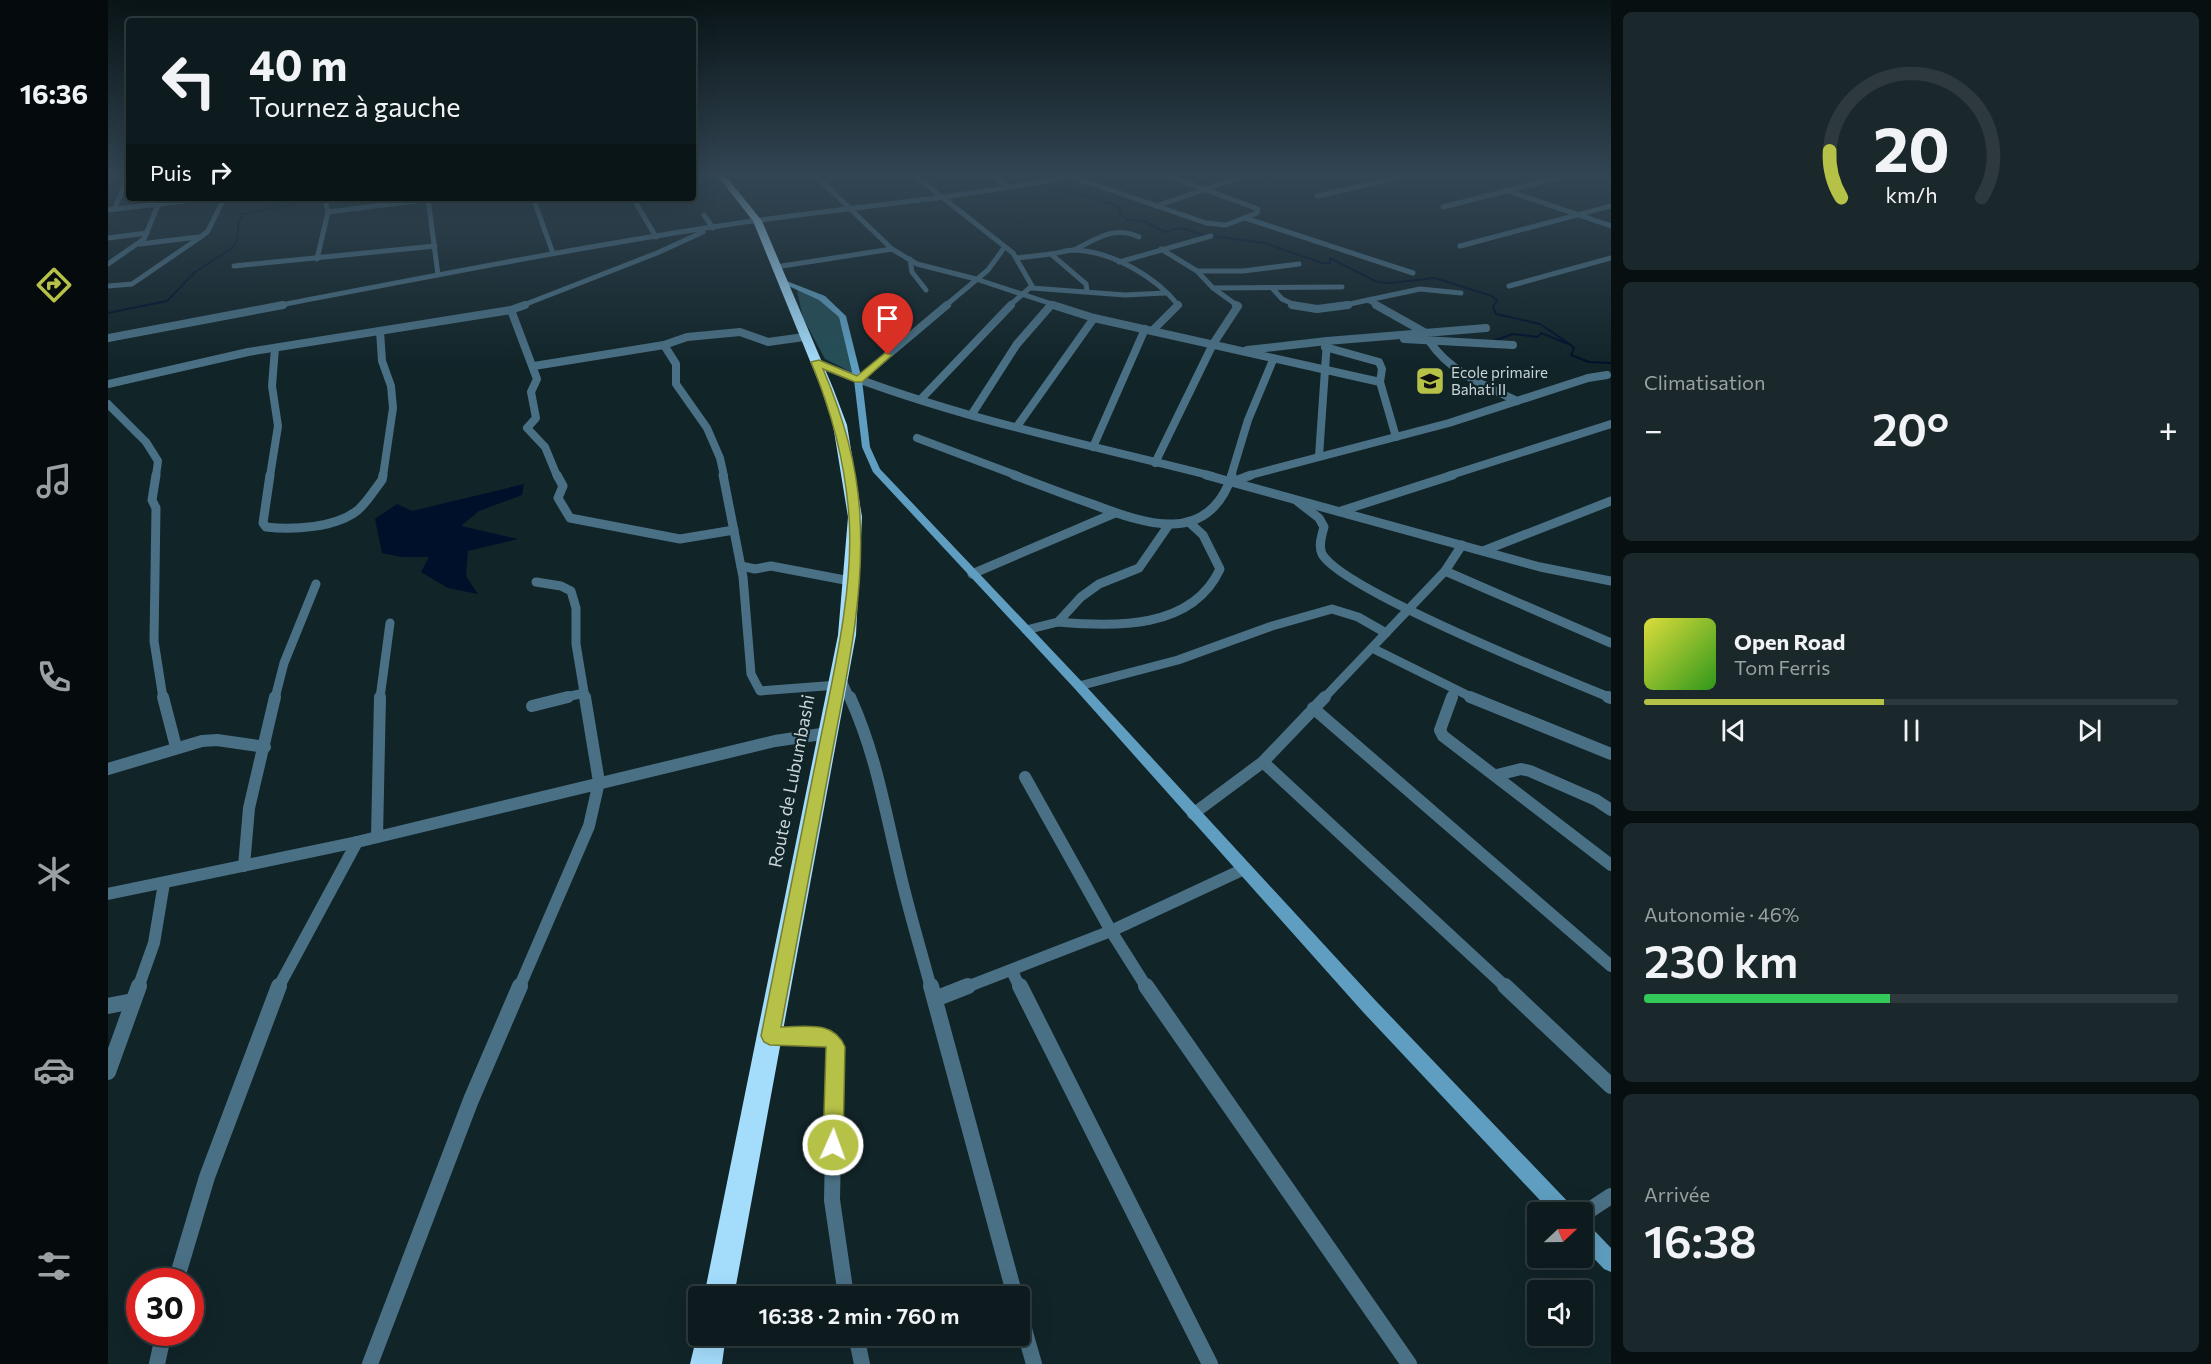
<!DOCTYPE html>
<html lang="fr">
<head>
<meta charset="utf-8">
<style>
	body { margin:0; font-family:Commissioner,sans-serif; background:#1b282b; color:#f1f3f6; height:100vh; display:flex; flex-direction:column; font-size:22px; white-space:nowrap }
	* { box-sizing:border-box; margin:0 }
	p { font-size:20px; color:#9aa1a4 }
	.icon { flex:none; width:33px; height:33px; fill:none; stroke:currentColor; stroke-width:2; stroke-linecap:round; stroke-linejoin:round }
	.map { position:relative; flex:1; overflow:hidden }
	.sheet { display:flex; flex-direction:column; gap:12px; padding:12px; background:#070f10; width:600px }
	.sheet>* { flex:none }
	.guide { position:absolute; left:18px; top:18px; width:570px; height:183px; border-radius:6px; box-shadow:0 6px 24px #0002,0 0 0 2px #2d393c; background:#0d1b1e; color:#f1f3f6; overflow:hidden }
	.needle { width:39px; rotate:68deg }
	.buttons { position:absolute; left:1419px; top:1202px; display:grid; gap:12px }
	.buttons a { display:grid; place-items:center; width:66px; height:66px; border-radius:6px; background:#0d1b1e; box-shadow:0 6px 24px #0002,0 0 0 2px #2d393c; font-size:30px }
	.speed { position:absolute; left:18px; top:1268px; display:flex; gap:12px; font-size:30px; font-weight:700; text-align:center }
	.speed>* { display:grid; place-content:center; width:78px; height:78px; border-radius:50%; background:#0d1b1e; box-shadow:0 6px 24px #0002,0 0 0 2px #2d393c; line-height:1 }
	.speed .limit { border:9px solid #d22; background:#fff; color:#111 }
	.pin { position:absolute; display:grid; place-items:center; width:51px; height:51px; color:#fff; margin:-62px -26px; border-radius:50% 50% 50% 0; rotate:-45deg; box-shadow:0 0 6px #0007 }
	.pin .icon { rotate:45deg }
	.me { position:absolute; width:66px; margin:-33px; rotate:2deg; stroke-linejoin:round; filter:drop-shadow(0 0 4px #0008) }
	.turn { display:flex; align-items:center; gap:21px; height:126px; padding:0 24px; font-size:27px }
	.turn .icon { width:78px; height:78px; stroke-width:2.5 }
	.turn b { display:block; font-size:42px; line-height:51px }
	.then { display:flex; align-items:center; height:57px; padding:0 24px; background:#0003; gap:12px; font-size:22px }
	.big { font-size:45px; font-weight:600; line-height:1.1 }
	.sheet .card { flex:1; display:flex; flex-direction:column; justify-content:center; gap:9px; min-width:0; padding:0 21px; border-radius:9px; background:#1b282b }
	.sheet .dial { align-items:center; gap:0 }
	.dial svg { height:156px; overflow:visible; fill:none; stroke:#2d393c; stroke-width:7; stroke-linecap:round; text-anchor:middle }
	.dial text { fill:#f1f3f6; stroke:none }
	.song { display:flex; align-items:center; gap:18px }
	.cover { width:72px; height:72px; border-radius:9px; background:linear-gradient(135deg,hsl(60 70% 55%),hsl(110 70% 35%)) }
	.played { height:6px; border-radius:3px; background:linear-gradient(90deg,#b6c148 45%,#2d393c 45%) }
	.keys { display:flex; justify-content:space-around; direction:ltr }
	.heat { display:flex; justify-content:space-between; align-items:center; font-size:33px; direction:ltr }
	.charge { height:9px; border-radius:4px; background:linear-gradient(90deg,#34c759 46%,#2d393c 0) }
	.trip { position:absolute; left:580px; top:1286px; width:342px; height:60px; border-radius:6px; background:#0d1b1e; box-shadow:0 6px 24px #0002,0 0 0 2px #2d393c; font-weight:600; line-height:60px; text-align:center }
	main { display:flex; flex:1; min-height:0 }
	.dock { display:flex; flex-direction:column; width:108px; justify-content:space-around; align-items:center; background:#050b0c; color:#9aa1a4 }
	.dock .icon { width:42px; height:42px }
	.dock .current { color:#b6c148 }
	.dock b { font-size:27px; color:#f1f3f6 }
	.map>svg:first-child { display:block }
</style>
</head>
<body>
<main>
<nav class="dock">
<b>16:36</b>
<svg class="icon current" aria-label="directions" viewBox="0 0 24 24"><path d="M12 3l9 9-9 9-9-9zM9 14v-3h6M13 9l2 2-2 2"/></svg>
<svg class="icon" aria-label="music" viewBox="0 0 24 24"><path d="M9 18V5l10-2v13"/><circle cx="6" cy="18" r="3"/><circle cx="16" cy="16" r="3"/></svg>
<svg class="icon" aria-label="phone" viewBox="0 0 24 24"><path d="M5 4h4l2 5-3 2q2 4 5 5l2-3 5 2v4C11 20 4 13 5 4z"/></svg>
<svg class="icon" aria-label="climate" viewBox="0 0 24 24"><path d="M12 3v18M4 7l16 10M4 17L20 7"/></svg>
<svg class="icon" aria-label="car" viewBox="0 0 24 24"><path d="M5 17H2v-5l4-1 3-4h7l3 4 3 1v5h-3M9 17h6M6 11h13"/><circle cx="7" cy="17" r="2"/><circle cx="17" cy="17" r="2"/></svg>
<svg class="icon" aria-label="filters" viewBox="0 0 24 24"><path d="M4 7h16M4 17h16"/><circle cx="9" cy="7" r="2"/><circle cx="15" cy="17" r="2"/></svg>
</nav>
<div class="map">
<svg width="1503" height="1364" viewBox="0 0 1503 1364">
	<rect width="100%" height="100%" fill="#112428"/>
	<path fill="#254e57" d="M693,289L701,291L733,317L745,373L717,359L695,318L689,291Z"/>
	<path fill="#00102a" d="M416,484L414,495L371,511L353,526L410,539L360,551L358,576L370,594L340,588L313,572L321,557H293L274,553L267,519L289,504L304,511Z"/>
	<g fill="none" stroke-linecap="round" stroke-linejoin="round">
		<g stroke="#00102a" stroke-width="2">
			<path d="M935,186L959,192L964,190C978,199 1006,202 1013,209L1011,213L1020,220L1036,221L1057,232L1073,228L1095,235L1156,243L1214,263H1222V258L1269,282L1282,283L1327,278L1384,296L1389,300L1385,307L1388,314L1432,324L1463,345"/>
			<path d="M0,313L59,301L87,272L124,248L129,241L131,221L135,214L180,205L195,198"/>
			<path d="M1382,342L1405,334L1430,337L1433,333L1463,345L1466,348L1463,355L1481,362L1503,363"/>
		</g>
		<g stroke="#4a7085" stroke-width="5">
			<path d="M707,175L784,249L809,264L868,279L950,306"/>
			<path d="M806,175L905,253L924,286L901,306"/>
			<path d="M884,175L900,187"/>
			<path d="M962,176L1098,223L1118,225L1149,213L1150,209L1058,175"/>
			<path d="M1397,190L1503,226"/>
			<path d="M1209,196L1301,175"/>
			<path d="M320,198L330,275"/>
			<path d="M425,198L445,253"/>
			<path d="M525,198L548,237"/>
			<path d="M1048,206L1128,179"/>
			<path d="M1335,207L1461,175"/>
			<path d="M9,209L7,208L20,175"/>
			<path d="M0,210L101,198"/>
			<path d="M220,212L331,198"/>
			<path d="M596,215L605,228"/>
			<path d="M1137,218L1305,273"/>
			<path d="M0,238L39,233"/>
			<path d="M32,244L90,237"/>
			<path d="M1352,246L1503,206"/>
			<path d="M1053,249L1089,271L1105,288L1130,306"/>
			<path d="M966,250C988,239 1007,225 1031,237"/>
			<path d="M943,254C951,253 958,250 966,250C1004,251 1048,277 1071,306"/>
			<path d="M909,258L943,254L978,284L979,291"/>
			<path d="M209,259L220,212L217,200"/>
			<path d="M802,259L804,272L818,290"/>
			<path d="M1011,262L1103,236"/>
			<path d="M0,264L36,239L50,205"/>
			<path d="M126,266L327,246"/>
			<path d="M674,266L784,249"/>
			<path d="M1089,271H1135L1191,264"/>
			<path d="M0,286L24,284L94,236L100,231L116,198"/>
			<path d="M1401,286L1503,258"/>
			<path d="M924,288L1017,295L1057,293"/>
			<path d="M1106,288L1234,287"/>
			<path d="M1165,289L1174,299L1189,306"/>
			<path d="M167,306C319,277 471,247 624,224C734,208 844,199 953,178L950,175"/>
			<path d="M413,306L549,253L595,232"/>
			<path d="M837,306L880,270L896,248"/>
			<path d="M1233,306L1260,300"/>
			<path d="M1271,306L1260,300L1312,289L1353,293"/>
		</g>
		<g stroke="#4a7085" stroke-width="8">
			<path d="M945,305L986,318L1272,382"/>
			<path d="M1184,305L1209,309L1240,305"/>
			<path d="M1268,305L1316,332"/>
			<path d="M403,310L429,379L423,392L428,418L419,428L437,447L449,476"/>
			<path d="M272,331L274,361L283,386L285,408L275,476"/>
			<path d="M1044,331L1070,305"/>
			<path d="M0,338L175,305"/>
			<path d="M1296,339L1405,345"/>
			<path d="M1322,342C1342,372 1378,386 1409,401"/>
			<path d="M1217,347L1271,362L1274,369L1272,382L1288,437"/>
			<path d="M1139,350L1219,341"/>
			<path d="M707,362C833,415 971,442 1104,476"/>
			<path d="M426,366L556,345"/>
			<path d="M750,380L839,305"/>
			<path d="M0,384L140,352L403,310L417,305"/>
			<path d="M813,399L903,305"/>
			<path d="M0,404L38,442L50,461L48,476"/>
			<path d="M864,414L909,344L943,305"/>
			<path d="M910,425L986,318"/>
			<path d="M809,438L910,476"/>
			<path d="M985,447L1037,329"/>
			<path d="M1211,456L1219,341L1378,328"/>
			<path d="M1047,463L1105,344L1130,306L1128,305"/>
			<path d="M162,476L170,426L164,386L167,348"/>
			<path d="M616,476L612,458L599,428L568,384V364L556,345L579,337L632,332L660,342L696,337"/>
			<path d="M1123,476L1140,420L1165,360"/>
			<path d="M1139,476L1341,423L1480,378L1499,375"/>
			<path d="M1340,476L1503,424"/>
		</g>
		<g stroke="#4a7085" stroke-width="9">
			<path d="M48,475L44,500L48,508L46,641L55,698"/>
			<path d="M162,475L155,523L158,527C185,530 228,528 250,510C259,502 267,489 274,480L275,475"/>
			<path d="M449,475L455,486L450,498L462,518L572,539L626,530"/>
			<path d="M615,475L635,577L643,674L652,691L730,685"/>
			<path d="M906,475C932,485 958,495 984,504C1037,524 1100,547 1124,475"/>
			<path d="M1098,475L1432,567L1503,581"/>
			<path d="M1122,483L1143,475"/>
			<path d="M1189,501L1211,518L1216,527C1214,535 1210,545 1214,554C1234,590 1454,678 1503,698"/>
			<path d="M1233,511L1345,475"/>
			<path d="M1375,551L1503,501"/>
			<path d="M633,566L647,569L663,566L742,581"/>
			<path d="M1337,571L1503,643"/>
			<path d="M864,574L1007,513"/>
			<path d="M428,582L453,586L463,591L468,608V644L477,698"/>
			<path d="M950,622C1006,627 1084,630 1112,569L1095,535L1083,524"/>
			<path d="M918,630L950,622L973,597L991,584L1031,568L1060,526"/>
			<path d="M1264,648L1365,698"/>
			<path d="M732,676L742,698"/>
			<path d="M971,686L1070,660L1164,626L1224,609L1250,617L1278,633"/>
			<path d="M167,698L176,663L208,584"/>
			<path d="M272,698L282,623"/>
			<path d="M454,698L476,693"/>
			<path d="M1216,698L1337,571L1354,545"/>
			<path d="M1343,698L1346,690"/>
		</g>
		<g stroke="#4a7085" stroke-width="12">
			<path d="M55,697L68,747"/>
			<path d="M742,697C767,752 776,805 790,864C799,905 812,947 823,988"/>
			<path d="M1344,697L1332,730L1335,736L1503,865"/>
			<path d="M1362,697L1503,754"/>
			<path d="M1500,697L1503,698"/>
			<path d="M424,706L460,697"/>
			<path d="M1205,708L1503,966"/>
			<path d="M1155,762L1399,988"/>
			<path d="M0,769L94,741L109,740L157,747"/>
			<path d="M1389,775L1413,769L1422,771L1488,800L1503,810"/>
			<path d="M917,777L1003,931L1039,988"/>
			<path d="M1085,814L1155,762L1217,697"/>
			<path d="M269,837L272,697"/>
			<path d="M136,866L141,808L167,697"/>
			<path d="M0,894L249,842L667,741L720,733"/>
			<path d="M904,971L912,988"/>
			<path d="M30,988L46,943L56,883"/>
			<path d="M170,988L249,842"/>
			<path d="M411,988L481,826L491,782L477,697"/>
			<path d="M856,988L1003,931L1136,869"/>
		</g>
		<g stroke="#4a7085" stroke-width="16">
			<path d="M823,986L907,1296"/>
			<path d="M912,986L1102,1364"/>
			<path d="M1038,986L1301,1364"/>
			<path d="M1397,986L1503,1086"/>
			<path d="M827,999L860,986"/>
			<path d="M0,1006L25,1001"/>
			<path d="M662,1036L719,1037L727,1047L724,1200L738,1296"/>
			<path d="M0,1072L31,986"/>
			<path d="M1474,1215L1503,1196"/>
			<path d="M68,1281L99,1177L171,986"/>
			<path d="M912,1315L926,1364"/>
			<path d="M748,1335L754,1364"/>
			<path d="M49,1364L56,1332"/>
			<path d="M262,1364L363,1100L412,986"/>
		</g>
		<g fill="#5f9ec0" fill-rule="evenodd">
			<path d="M676,280L717,296L738,316L754,380L762,447L772,469L975,683L1267,1000L1463,1205L1465,1212H1443L1255,1012L967,689L765,472L754,447L746,380L731,317L711,300L674,283V281Z"/>
			<path d="M1474,1223L1481,1225L1503,1248V1272L1496,1269L1474,1246Z"/>
		</g>
		<g fill="#a4ddfc" fill-rule="evenodd">
			<path d="M609,175H617L654,221L725,388L739,425L754,517L748,635L626,1296H596L730,635L740,517L725,425L713,388L645,221Z"/>
			<path d="M591,1327V1335H618L614,1364H582Z"/>
		</g>
	</g>
	<linearGradient id="sky" x2="0" y2="1"><stop stop-color="#091416"/><stop offset="0.48" stop-color="#324553"/><stop offset="1" stop-color="#324553" stop-opacity="0"/></linearGradient>
	<rect width="1503" height="366" fill="url(#sky)"/>
	<path fill="#b6c148" stroke="#767d2f" stroke-width="1.5" d="M777,353L784,355L754,382H747L715,369C735,416 750,466 752,518C757,604 735,691 720,775C704,859 689,943 673,1027C698,1027 726,1020 737,1047L735,1145L732,1152L725,1155L718,1152L715,1145L718,1047L662,1045L656,1042L653,1036C673,937 692,839 712,741C726,672 746,587 741,516C737,462 724,412 703,362L711,360L749,376Z"/>
	<defs>
		<g id="school-square" transform="scale(1.5)"><rect x="-9" y="-9" width="18" height="18" rx="4" fill="#b6c148" stroke="#112428"/><path d="M0-5L7-2L0 1L-7-2ZM-4 1L0 2.5L4 1V4Q0 6-4 4Z" fill="#111"/></g>
	</defs>
	<g fill-rule="evenodd">
		<use href="#school-square" x="1322" y="381"/>
	</g>
	<g text-anchor="middle" dominant-baseline="central" stroke-width="4.5" stroke-linejoin="round" paint-order="stroke">
		<g font-size="15" fill="#cad5d7" stroke="#112428" text-anchor="start">
			<text x="1343" y="372">Ecole primaire<tspan x="1343" dy="17">Bahati II</tspan></text>
		</g>
		<g font-size="18" fill="#cad5d7" stroke="#112428">
			<text transform="translate(683 781) rotate(-79)">Route de Lubumbashi</text>
		</g>
	</g>
</svg>
<div class="buttons">
<a><svg class="needle" viewBox="-14 -14 28 28"><path d="M0-13l5 13h-10z" fill="#e53935"/><path d="M0 13l5-13h-10z" fill="#9aa1a4"/></svg></a>
<a><svg class="icon" aria-label="sound" viewBox="0 0 24 24"><path d="M4 9h4l5-4v14l-5-4H4zM17 9q2 3 0 6"/></svg></a>
</div>
<div class="speed"><div class="limit">30</div></div>
<div class="pin" style="left:780px;top:355px;background:#d93025"><svg class="icon" aria-label="arrive" viewBox="0 0 24 24"><path d="M6 21V4h12l-3 4 3 4H6"/></svg></div>
<svg class="me" style="left:725px;top:1145px" viewBox="-20 -20 40 40"><circle r="17" fill="#b6c148" stroke="#fff" stroke-width="3"/><path d="M0-11L8 9 0 5-8 9z" fill="#fff"/></svg>
<div class="trip">16:38 · 2 min · 760 m</div>
<div class="guide">
<div class="turn"><svg class="icon" aria-label="left" viewBox="0 0 24 24"><path d="M17 20v-9H6M10 6l-5 5 5 5"/></svg><div><b>40 m</b>Tournez à gauche</div></div>
<div class="then">Puis<svg class="icon" aria-label="right" viewBox="0 0 24 24"><path d="M7 20v-9h11M14 6l5 5-5 5"/></svg></div>
</div>
</div>
<section class="sheet">
<div class="card dial"><svg viewBox="0 0 100 80">
<path d="M14 69A42 42 0 1 1 86 69"/>
<path d="M14 69A42 42 0 0 1 8 45" stroke="#b6c148"/>
<text x="50" y="56" font-size="32" font-weight="700">20</text>
<text x="50" y="72" font-size="11">km/h</text>
</svg></div>
<div class="card"><p>Climatisation</p>
<div class="heat"><a>−</a><b class="big">20°</b><a>+</a></div>
</div>
<div class="card">
<div class="song"><i class="cover"></i><div><b>Open Road</b><p>Tom Ferris</p></div></div>
<div class="played"></div>
<div class="keys"><svg class="icon" aria-label="previous" viewBox="0 0 24 24"><path d="M18 5L8 12l10 7zM5 5v14"/></svg><svg class="icon" aria-label="pause" viewBox="0 0 24 24"><path d="M8 5v14M16 5v14"/></svg><svg class="icon" aria-label="next" viewBox="0 0 24 24"><path d="M6 5l10 7-10 7zM19 5v14"/></svg></div>
</div>
<div class="card"><p>Autonomie · 46%</p><b class="big">230 km</b><div class="charge"></div></div>
<div class="card"><p>Arrivée</p><b class="big">16:38</b></div>
</section>
</main>
</body>
</html>
